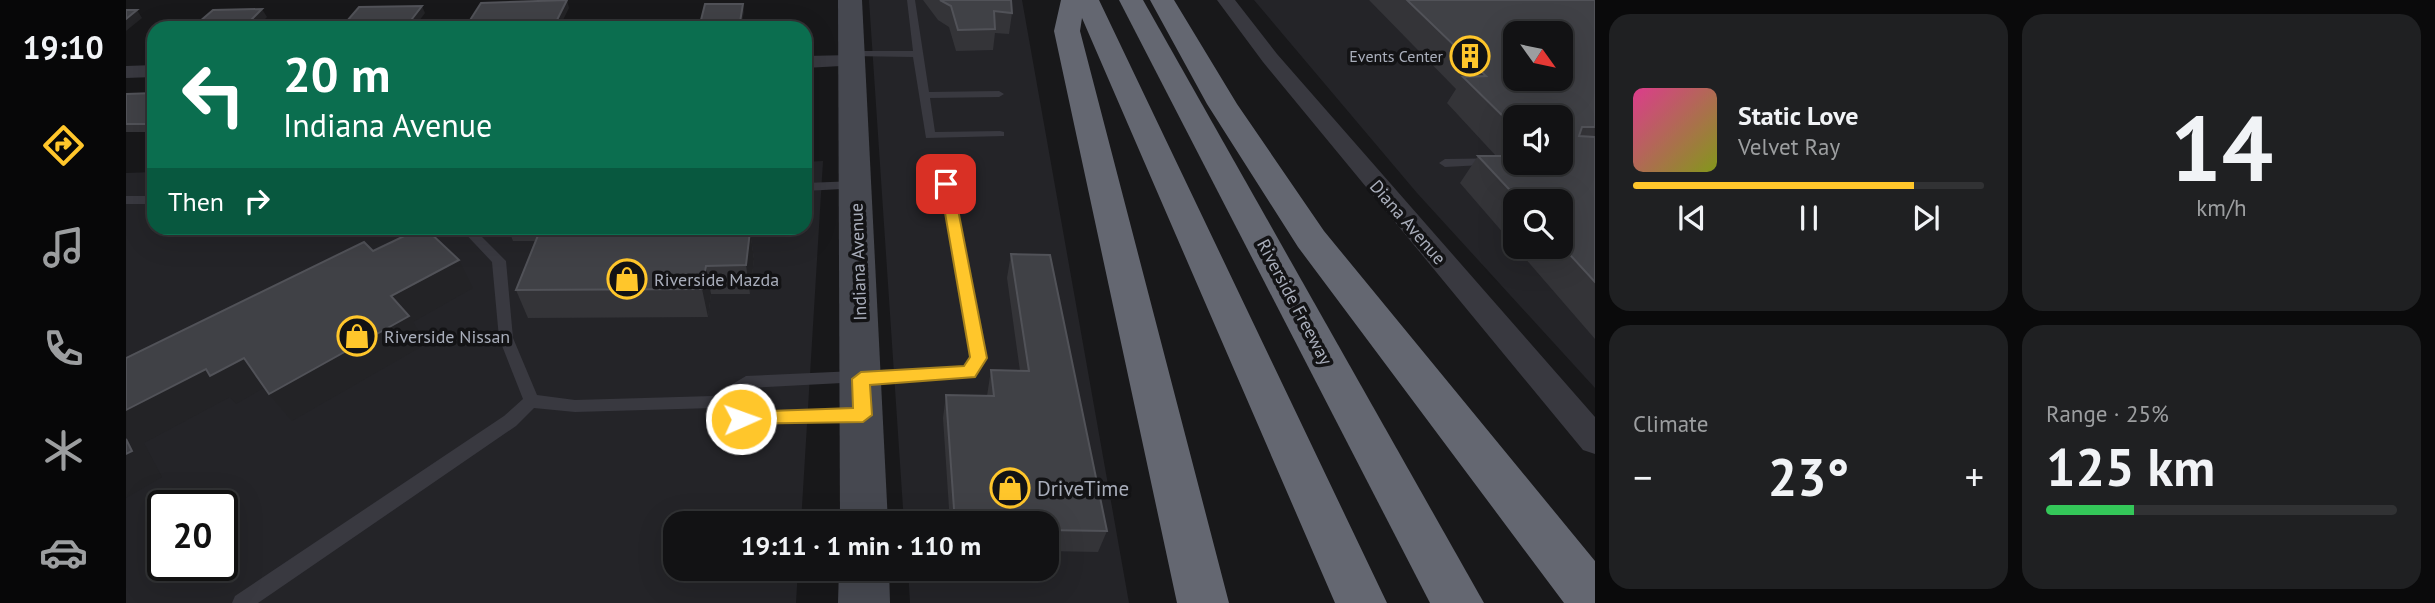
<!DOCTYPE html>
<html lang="en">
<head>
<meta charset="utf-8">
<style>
	body { margin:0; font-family:"PT Sans",sans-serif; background:#1f2022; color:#f1f3f6; height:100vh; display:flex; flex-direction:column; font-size:26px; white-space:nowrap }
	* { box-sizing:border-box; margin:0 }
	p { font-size:23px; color:#9c9ea0 }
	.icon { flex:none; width:38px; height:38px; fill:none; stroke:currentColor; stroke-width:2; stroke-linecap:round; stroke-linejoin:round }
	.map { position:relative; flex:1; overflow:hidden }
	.side { display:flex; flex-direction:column; gap:14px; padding:14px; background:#0a0a0b; width:840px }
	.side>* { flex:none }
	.top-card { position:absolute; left:21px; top:21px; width:665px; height:214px; border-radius:21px; box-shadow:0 7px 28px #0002,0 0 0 2px #313234; background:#0b6e4f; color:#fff; overflow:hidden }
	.needle { width:46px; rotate:123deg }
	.controls { position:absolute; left:1377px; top:21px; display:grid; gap:14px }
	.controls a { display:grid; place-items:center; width:70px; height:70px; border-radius:14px; background:#121214; box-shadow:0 7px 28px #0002,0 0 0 2px #313234; font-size:35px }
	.speed { position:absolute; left:21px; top:490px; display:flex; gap:14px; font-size:35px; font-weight:700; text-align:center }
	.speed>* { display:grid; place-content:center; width:91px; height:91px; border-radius:50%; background:#121214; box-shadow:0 7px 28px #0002,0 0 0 2px #313234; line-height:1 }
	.speed .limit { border:4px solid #111; border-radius:10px; background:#fff; color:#111 }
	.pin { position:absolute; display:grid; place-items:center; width:60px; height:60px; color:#fff; margin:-30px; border-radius:14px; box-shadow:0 4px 10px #0006 }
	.me { position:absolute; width:77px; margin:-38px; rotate:88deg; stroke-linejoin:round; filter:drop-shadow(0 0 5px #0008) }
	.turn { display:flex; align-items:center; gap:24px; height:147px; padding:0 21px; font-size:32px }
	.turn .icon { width:91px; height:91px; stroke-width:2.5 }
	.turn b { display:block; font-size:49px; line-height:60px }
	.then { display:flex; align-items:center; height:66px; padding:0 21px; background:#0003; gap:14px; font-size:26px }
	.big { font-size:52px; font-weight:800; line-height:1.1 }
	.side .widget { flex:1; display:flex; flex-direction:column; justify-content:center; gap:10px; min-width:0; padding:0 24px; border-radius:21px; background:#1f2022 }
	.side .dial { align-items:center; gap:0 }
	.dial b { font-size:91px; line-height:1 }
	.song { display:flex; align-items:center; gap:21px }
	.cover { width:84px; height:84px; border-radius:10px; background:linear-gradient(135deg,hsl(330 70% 55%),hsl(70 70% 35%)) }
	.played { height:7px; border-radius:4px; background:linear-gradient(90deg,#ffc62b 80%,#313234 80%) }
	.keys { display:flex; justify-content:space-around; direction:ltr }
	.heat { display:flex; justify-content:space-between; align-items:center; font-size:38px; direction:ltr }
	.charge { height:10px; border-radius:5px; background:linear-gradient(90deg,#34c759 25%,#313234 0) }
	.side .tiles { flex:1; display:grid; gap:14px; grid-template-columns:repeat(2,1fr) }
	.trip { position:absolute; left:537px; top:511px; width:396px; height:70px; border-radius:21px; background:#121214; box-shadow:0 7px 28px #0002,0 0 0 2px #313234; font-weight:800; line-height:70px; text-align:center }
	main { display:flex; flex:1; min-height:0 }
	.tabs { display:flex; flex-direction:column; width:126px; justify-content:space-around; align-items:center; background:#070708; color:#9c9ea0 }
	.tabs .icon { width:49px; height:49px }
	.tabs .selected { color:#ffc62b }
	.tabs b { font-size:32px; color:#f1f3f6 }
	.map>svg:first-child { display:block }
</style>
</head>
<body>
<main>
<nav class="tabs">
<b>19:10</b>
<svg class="icon selected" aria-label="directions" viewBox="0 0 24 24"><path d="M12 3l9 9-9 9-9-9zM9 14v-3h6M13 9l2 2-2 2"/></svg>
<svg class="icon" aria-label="music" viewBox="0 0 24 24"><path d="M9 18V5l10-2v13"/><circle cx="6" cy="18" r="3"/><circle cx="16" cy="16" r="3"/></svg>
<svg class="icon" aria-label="phone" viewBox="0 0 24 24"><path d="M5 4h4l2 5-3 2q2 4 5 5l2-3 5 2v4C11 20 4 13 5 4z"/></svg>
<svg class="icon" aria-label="climate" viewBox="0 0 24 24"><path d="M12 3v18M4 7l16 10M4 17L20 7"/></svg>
<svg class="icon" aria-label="car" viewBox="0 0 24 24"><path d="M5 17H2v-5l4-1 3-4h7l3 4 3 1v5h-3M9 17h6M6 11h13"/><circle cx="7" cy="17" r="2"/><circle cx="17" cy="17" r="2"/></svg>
</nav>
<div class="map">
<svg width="1469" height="603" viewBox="0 0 1469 603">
	<rect width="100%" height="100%" fill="#18181a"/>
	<g fill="#242428" fill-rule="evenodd">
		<path d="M743,0H896L1003,603H784L782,569H920V523H778Z"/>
		<path d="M1128,0H1469V388L1291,193ZM1390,33H1435V79H1390ZM1390,117H1435V163H1390ZM1390,201H1435V247H1390Z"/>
		<path d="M697,161L675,523H550V569H672L670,603H0V173L28,172V228H679V162ZM37,506H96V565H37Z"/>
	</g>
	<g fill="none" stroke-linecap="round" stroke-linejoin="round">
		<g fill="#393940" fill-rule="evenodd">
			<path d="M781,0H789L803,92L873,91L878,94L873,97L804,98L809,132L874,131L878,132V136L800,138L787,57L723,56V52L726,51H787Z"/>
			<path d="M1390,158V163H1394L1319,167L1313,163L1319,159Z"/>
			<path d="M820,180L826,184L860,358L848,376L623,388L602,402L618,412L730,409L736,410L738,415L736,420L730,421L615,426L587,408L449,412L408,408L390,426L132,603H106L109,596L378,416L397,399L373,338L366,262L334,228H347L380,261L387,338L411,395L449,400L587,396L620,376L839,366L845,357L814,184Z"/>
			<path d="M730,181L736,185L734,188L679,191V183Z"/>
			<rect x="0" y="196" width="28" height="8"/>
		</g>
		<g fill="#393940" fill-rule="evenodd">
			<path d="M1091,0H1109L1151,54L1469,417V454L1457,450L1137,62Z"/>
			<path d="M726,55L733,57L736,61L733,65L679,68V56Z"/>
			<path d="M28,65V77L0,78V66Z"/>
		</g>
		<g fill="#464850" fill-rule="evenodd">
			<path d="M712,0H736L762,523H714Z"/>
			<path d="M713,569H763L764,603H712Z"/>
		</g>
		<g fill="#646771" fill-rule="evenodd">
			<path d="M935,0H973L1261,603H1209L956,18L954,31L1103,603H1051L928,31Z"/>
			<path d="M993,0H1017L1358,603H1304Z"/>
			<path d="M1024,0H1048L1111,104L1198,231L1469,561V603H1438L1172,247L1081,104Z"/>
		</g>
	</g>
	<g fill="#343438" fill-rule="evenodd">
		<path d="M797,0H885L886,13L883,34L869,33L867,50L830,51L823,27L812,20Z"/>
		<path d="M1243,0H1469V339L1334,183L1352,156H1370L1321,103L1330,89ZM1390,117H1435V163H1390ZM1390,201H1435V247H1390Z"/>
		<path d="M28,93V132H0V94Z"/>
		<path d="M382,228H600L599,231H624L628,259L624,294H585L582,317L402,318L390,290L409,241H387Z"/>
		<path d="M885,254L981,531L972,552L920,551V523H824L817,418L820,395L861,396L865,370L894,371L881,278Z"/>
	</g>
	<g fill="#232326">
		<path d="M441,0L443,8L433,28H427Z"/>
		<path d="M617,4L618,12L615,28H613Z"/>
		<path d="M296,6L299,13L288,28H279Z"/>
		<path d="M136,9L141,17L130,28H117Z"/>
		<path d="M11,10L16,18L0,31V19Z"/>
		<path d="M590,228H600L594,259L590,231Z"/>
		<path d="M624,231L628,259L624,294L620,265Z"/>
		<path d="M333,260L347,288L287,322L300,344L166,421L143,394L265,296Z"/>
		<path d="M580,266L585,294L582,317L576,289Z"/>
		<path d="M118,358L141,386L110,404L104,397L18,443L36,477L0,498V410L80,369Z"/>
	</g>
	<g fill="#404146" stroke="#515258" stroke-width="2" fill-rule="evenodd">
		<path d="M441,0L427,28H339L355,3Z"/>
		<path d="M814,0H885L886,13L868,11L869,29L832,30L825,6Z"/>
		<path d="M1281,0H1469V127H1456L1453,136L1469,137V282L1435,245V201H1394L1352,156H1390V163H1435V117H1390L1389,128L1337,77L1360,76ZM1390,33H1435V79H1390Z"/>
		<path d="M579,4H617L613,28H573Z"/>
		<path d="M296,6L279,28H215L233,7Z"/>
		<path d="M136,9L117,28H66L87,10Z"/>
		<path d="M0,10H11L0,19Z"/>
		<path d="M28,93V124H0V94Z"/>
		<path d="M295,228H299L333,260L265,296L283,316L143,394L118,358L84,376L80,369L0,410V358L238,242L247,251Z"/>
		<path d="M415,228H590V231H624L620,265L580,266L576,289L390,290Z"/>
		<path d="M885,254L924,255L981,531L920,530V523H829L820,395L868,396L865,370L903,371Z"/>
		<path d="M0,439L6,451L0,454Z"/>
	</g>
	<path fill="#ffc62b" stroke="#a6811c" stroke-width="2" d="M820,180L827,184L861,358L849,377L744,385L746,415L737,422L608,424L606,419L615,412L727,408L726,379L735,372L838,366L844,357L814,184Z"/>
	<defs>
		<g id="building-ring" transform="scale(2.0125)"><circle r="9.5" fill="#131315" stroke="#ffc62b" stroke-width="1.5"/><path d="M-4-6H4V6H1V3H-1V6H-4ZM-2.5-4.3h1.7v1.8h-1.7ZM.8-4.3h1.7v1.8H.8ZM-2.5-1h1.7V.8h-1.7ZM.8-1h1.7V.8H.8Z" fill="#ffc62b"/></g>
		<g id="shop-ring" transform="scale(2.0125)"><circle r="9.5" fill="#131315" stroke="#ffc62b" stroke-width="1.5"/><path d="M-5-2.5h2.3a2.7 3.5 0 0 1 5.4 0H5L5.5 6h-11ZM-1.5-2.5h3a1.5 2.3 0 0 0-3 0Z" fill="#ffc62b"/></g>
	</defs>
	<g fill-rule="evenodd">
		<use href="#building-ring" x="1344" y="56"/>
		<use href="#shop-ring" x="501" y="279"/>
		<use href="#shop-ring" x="231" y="336"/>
		<use href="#shop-ring" x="884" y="488"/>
	</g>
	<g text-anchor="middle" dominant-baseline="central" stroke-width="7" stroke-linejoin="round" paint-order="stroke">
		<g font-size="16" fill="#a9aebb" stroke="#131315" text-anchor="end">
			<text x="1317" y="56">Events Center</text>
		</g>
		<g font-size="18" fill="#a9aebb" stroke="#131315">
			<text transform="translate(1282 222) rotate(49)">Diana Avenue</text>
			<text transform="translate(732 262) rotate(-92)">Indiana Avenue</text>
			<text transform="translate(1169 302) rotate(62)">Riverside Freeway</text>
		</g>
		<g font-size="18" fill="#a9aebb" stroke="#131315" text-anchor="start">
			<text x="528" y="279">Riverside Mazda</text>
			<text x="258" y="336">Riverside Nissan</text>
		</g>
		<g font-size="21" fill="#a9aebb" stroke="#131315" text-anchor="start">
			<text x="911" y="488">DriveTime</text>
		</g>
	</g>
</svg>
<div class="controls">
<a><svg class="needle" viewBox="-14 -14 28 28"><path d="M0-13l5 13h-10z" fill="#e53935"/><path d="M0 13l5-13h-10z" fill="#9c9ea0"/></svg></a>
<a><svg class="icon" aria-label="sound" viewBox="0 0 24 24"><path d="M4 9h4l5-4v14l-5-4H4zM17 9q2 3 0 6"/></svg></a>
<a><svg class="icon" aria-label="search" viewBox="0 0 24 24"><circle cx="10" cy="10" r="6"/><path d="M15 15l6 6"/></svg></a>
</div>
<div class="speed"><div class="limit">20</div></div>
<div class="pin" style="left:820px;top:184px;background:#d93025"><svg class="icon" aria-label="arrive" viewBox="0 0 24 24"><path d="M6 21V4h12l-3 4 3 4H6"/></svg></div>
<svg class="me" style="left:615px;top:419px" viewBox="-20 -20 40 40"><circle r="17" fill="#ffc62b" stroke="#fff" stroke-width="3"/><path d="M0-11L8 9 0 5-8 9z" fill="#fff"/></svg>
<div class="trip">19:11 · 1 min · 110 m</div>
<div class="top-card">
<div class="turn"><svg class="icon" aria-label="left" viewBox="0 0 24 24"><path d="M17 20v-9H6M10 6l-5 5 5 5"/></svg><div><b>20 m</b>Indiana Avenue</div></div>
<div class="then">Then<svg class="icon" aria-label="right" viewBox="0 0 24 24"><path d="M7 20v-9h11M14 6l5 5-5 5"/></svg></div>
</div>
</div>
<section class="side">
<div class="tiles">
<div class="widget">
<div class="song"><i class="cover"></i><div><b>Static Love</b><p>Velvet Ray</p></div></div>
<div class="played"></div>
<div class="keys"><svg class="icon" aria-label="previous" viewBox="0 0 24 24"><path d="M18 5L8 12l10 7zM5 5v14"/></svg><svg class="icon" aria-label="pause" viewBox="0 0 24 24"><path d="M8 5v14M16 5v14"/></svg><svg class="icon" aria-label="next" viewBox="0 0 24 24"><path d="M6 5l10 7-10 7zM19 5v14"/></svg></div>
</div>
<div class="widget dial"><b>14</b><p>km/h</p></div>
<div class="widget"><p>Climate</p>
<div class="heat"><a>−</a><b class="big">23°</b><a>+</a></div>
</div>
<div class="widget"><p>Range · 25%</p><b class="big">125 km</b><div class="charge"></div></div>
</div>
</section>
</main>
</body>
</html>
